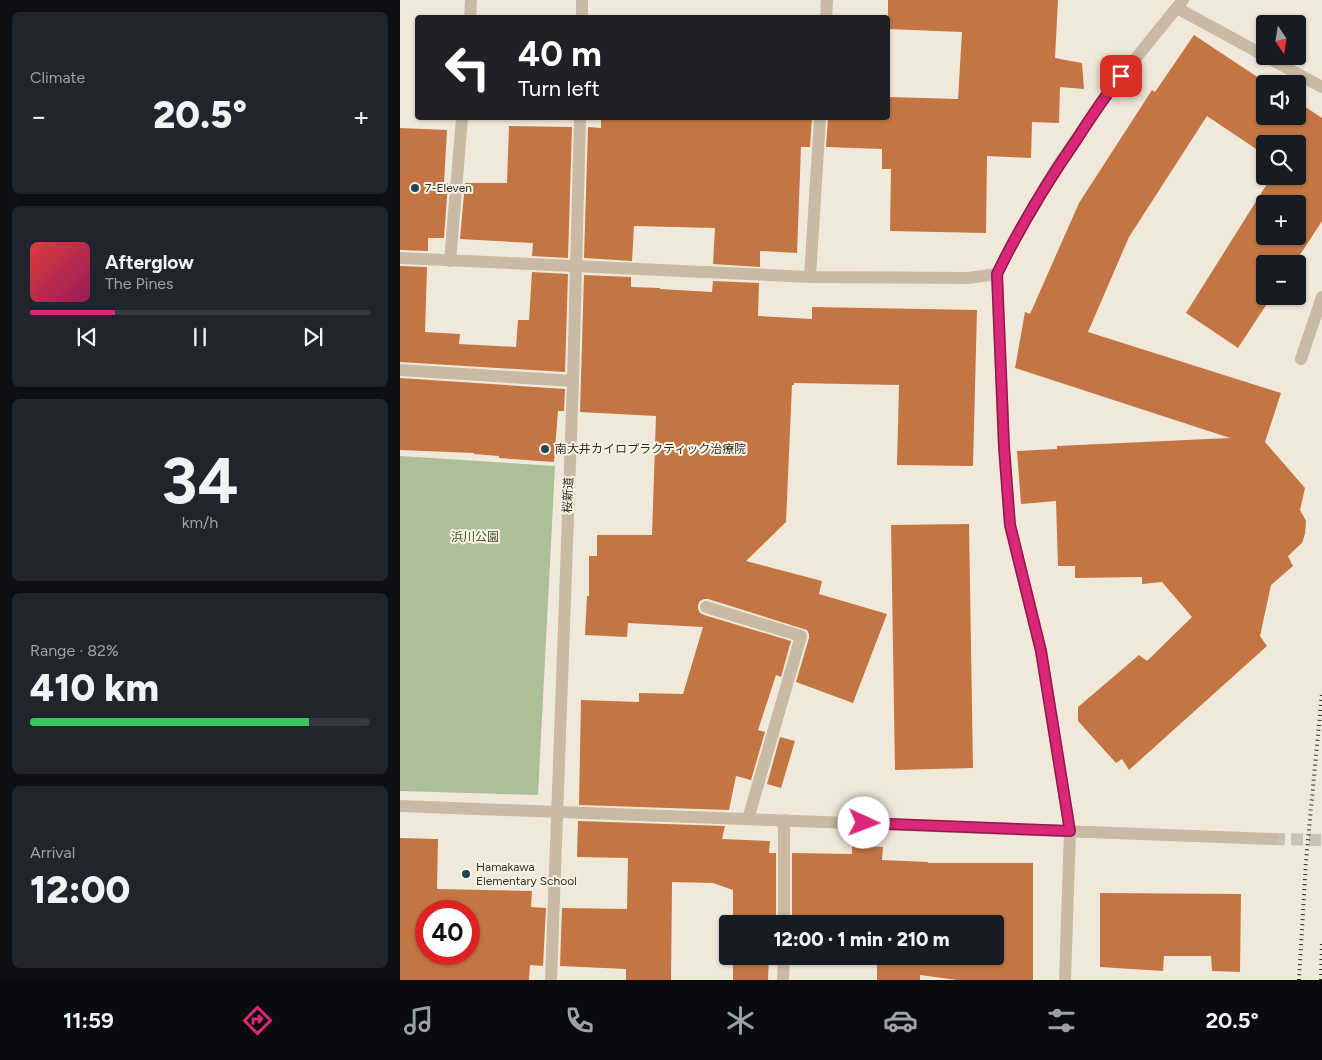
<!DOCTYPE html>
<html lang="en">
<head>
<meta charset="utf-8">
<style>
	body { margin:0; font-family:Figtree,"Noto Sans JP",sans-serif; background:#20242c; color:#f1f3f6; height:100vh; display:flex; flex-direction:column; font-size:19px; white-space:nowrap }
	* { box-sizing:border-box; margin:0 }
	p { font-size:16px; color:#9ea1a6 }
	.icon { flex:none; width:28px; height:28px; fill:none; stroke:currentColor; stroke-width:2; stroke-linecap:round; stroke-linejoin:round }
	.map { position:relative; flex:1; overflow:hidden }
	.details { display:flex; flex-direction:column; gap:12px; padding:12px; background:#0d0f14; width:400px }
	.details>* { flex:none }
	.guide { position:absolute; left:15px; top:15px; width:475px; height:105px; border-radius:5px; box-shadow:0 1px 4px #0004; background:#202124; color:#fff; overflow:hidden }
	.needle { width:32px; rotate:168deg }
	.fabs { position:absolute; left:856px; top:15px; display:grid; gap:10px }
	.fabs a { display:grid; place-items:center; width:50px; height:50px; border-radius:5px; background:#171b24; box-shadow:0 1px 4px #0004; font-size:25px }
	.speed { position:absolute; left:15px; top:900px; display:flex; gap:10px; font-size:25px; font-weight:700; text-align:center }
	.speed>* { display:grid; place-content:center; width:65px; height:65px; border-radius:50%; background:#171b24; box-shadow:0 1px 4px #0004; line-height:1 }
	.speed .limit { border:8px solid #d22; background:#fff; color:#111 }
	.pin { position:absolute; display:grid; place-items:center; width:42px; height:42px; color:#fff; margin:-21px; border-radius:10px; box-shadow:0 2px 8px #0006 }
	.me { position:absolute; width:55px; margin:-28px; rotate:92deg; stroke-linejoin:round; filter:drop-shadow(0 0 4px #0008) }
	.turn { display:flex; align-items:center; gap:18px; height:105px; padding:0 20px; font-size:22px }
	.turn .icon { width:65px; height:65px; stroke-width:2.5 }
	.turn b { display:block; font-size:35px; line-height:42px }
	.big { font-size:38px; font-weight:800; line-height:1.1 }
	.details .tile { flex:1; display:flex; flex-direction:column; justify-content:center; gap:8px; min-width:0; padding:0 18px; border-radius:8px; background:#20242c }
	.details .dial { align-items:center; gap:0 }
	.dial b { font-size:65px; line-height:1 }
	.song { display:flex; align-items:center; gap:15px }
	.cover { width:60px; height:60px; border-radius:8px; background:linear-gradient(135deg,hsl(0 70% 55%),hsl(330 70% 35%)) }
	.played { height:5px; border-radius:2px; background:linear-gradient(90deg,#db2777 25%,#363941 25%) }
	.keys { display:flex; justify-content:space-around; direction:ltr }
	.heat { display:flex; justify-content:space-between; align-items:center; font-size:28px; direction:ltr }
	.charge { height:8px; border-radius:4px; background:linear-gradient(90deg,#34c759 82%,#363941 0) }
	.trip { position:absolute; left:319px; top:915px; width:285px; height:50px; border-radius:5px; background:#171b24; box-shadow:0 1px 4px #0004; font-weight:800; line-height:50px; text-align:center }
	.dock { display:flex; height:80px; justify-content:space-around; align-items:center; background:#090b0e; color:#9ea1a6 }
	.dock .icon { width:35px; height:35px }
	.dock .selected { color:#db2777 }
	.dock b { font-size:22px; color:#f1f3f6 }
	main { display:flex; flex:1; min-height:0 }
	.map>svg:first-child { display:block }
</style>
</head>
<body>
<main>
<section class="details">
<div class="tile"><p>Climate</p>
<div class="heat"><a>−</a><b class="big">20.5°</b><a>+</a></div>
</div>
<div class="tile">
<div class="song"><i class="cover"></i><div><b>Afterglow</b><p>The Pines</p></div></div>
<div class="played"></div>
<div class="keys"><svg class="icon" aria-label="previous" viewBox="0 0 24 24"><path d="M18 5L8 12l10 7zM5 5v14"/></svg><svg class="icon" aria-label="pause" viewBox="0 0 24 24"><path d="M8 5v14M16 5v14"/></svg><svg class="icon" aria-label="next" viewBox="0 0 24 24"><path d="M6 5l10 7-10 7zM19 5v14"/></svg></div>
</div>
<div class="tile dial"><b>34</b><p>km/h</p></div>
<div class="tile"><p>Range · 82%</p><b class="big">410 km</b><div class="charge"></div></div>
<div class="tile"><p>Arrival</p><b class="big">12:00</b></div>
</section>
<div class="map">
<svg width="922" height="980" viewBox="0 0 922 980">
	<rect width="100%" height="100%" fill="#f0e9d9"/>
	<path fill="#adbf99" d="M0,456L155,466L138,795L0,791Z"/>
	<g fill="#c37644" fill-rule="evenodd">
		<path d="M488,0H658L655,58L682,63L684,89L660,87L659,123L632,122L631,158L587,156L586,233L490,231L491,169H482V149L426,147L428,118H488V97L558,99L562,32L488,29Z"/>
		<path d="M794,35L868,84H865V116H898V102L922,118V221L894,264H865V296H872L838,348L786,313L872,176H898V144H865V155L807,116L729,237L688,332L881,393L865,442L905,488L900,510L906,521L905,534L902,543L888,556L893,566L871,585L860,636L867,646L729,770L722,759L716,763L678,721V707L739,655L747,661L792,617L762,582L742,584V577L675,578V566H658L656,501L621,504L617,451L657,449V446L830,438L615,368L625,312L630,314L679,203L752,90L755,92ZM865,204H898V236H865Z"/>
		<path d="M201,118H412L410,147H401L397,253L360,251V267L313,264L315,228L234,226L232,261L184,258L188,127L201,128Z"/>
		<path d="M109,126L172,127L168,258L132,256L133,243L60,239L65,183H107Z"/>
		<path d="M0,128L47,130L44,183H48L44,238H28V251L0,250Z"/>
		<path d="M0,266L27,267L25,332L60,334L59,344L116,347L118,320H129L132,272L168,274L165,372L0,362Z"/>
		<path d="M184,275L231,277V287L260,288V289L312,292L313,281L359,283L358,316L412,319V307L577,310L573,466L497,465L499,385L394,383V385H392L386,522L346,561L422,581L419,594L487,614L453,703L396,682L409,638V634L407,630L308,599H304L300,601L298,605V609L300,613L304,615L391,641L381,677L376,675L358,730L365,732L351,780L336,776L329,810L179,805L181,700L239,702V693L283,694L303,627L228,623L227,637L185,635L187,596H189V556H197V535H252L256,416L180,412Z"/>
		<path d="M0,378L165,389L164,411H158L154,462L99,458V456L74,454V453L0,450Z"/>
		<path d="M569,524L573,768L495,770L491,525Z"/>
		<path d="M380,737L395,741L381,788L367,784Z"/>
		<path d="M178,821L325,826L322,839L370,841L369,853H376V924H333V890L313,883L272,882L271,980H226V969L160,966L162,908L227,909L228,858L177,857Z"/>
		<path d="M0,838L38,839L37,889L132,891L131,907L146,908L143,966L130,965L129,980H0ZM26,911H69V954H26Z"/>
		<path d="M452,846L483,847L482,860L528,862V863H633V980H557L520,975V980H477V959H476V957L466,956H595V924H392V853L452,854Z"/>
		<path d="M700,893L841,894L840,972L812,971L811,956H764L763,971L700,967Z"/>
		<path d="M333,956H369L368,980H333Z"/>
	</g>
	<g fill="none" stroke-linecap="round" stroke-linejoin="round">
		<path stroke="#cac3b5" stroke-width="12" stroke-dasharray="12 6" stroke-linecap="butt" d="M873,839L922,840"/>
		<g stroke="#c8baa5" stroke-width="12">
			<path d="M777,8L865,56"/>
			<path d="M70,18L71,0"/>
			<path d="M182,18V0"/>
			<path d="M426,18L427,0"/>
			<path d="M865,56L922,87"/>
			<path d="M0,258L410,277L568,278L597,274"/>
			<path d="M50,261L62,118"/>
			<path d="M410,277L420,118"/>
			<path d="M901,359L922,297"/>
			<path d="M0,370L173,381"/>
			<path d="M306,607L401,636L348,819"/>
			<path d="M0,806L873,839"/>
			<path d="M384,924V820"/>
			<path d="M151,980L173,381L180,118"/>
			<path d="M383,980L384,956"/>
			<path d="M665,980L670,831L641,651L610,525L604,447L597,274L609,249L655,170L710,90L783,0"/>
		</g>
		<g stroke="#342d26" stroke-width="4" stroke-dasharray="1 4" stroke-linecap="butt">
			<path d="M899,980L906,861L922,693"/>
			<path d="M921,980L922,940"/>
		</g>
	</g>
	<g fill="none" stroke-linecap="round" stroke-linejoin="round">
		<g stroke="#8e194d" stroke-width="12">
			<path id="route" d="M464,823L670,831L641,651L610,525L604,447L597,274C620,227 647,182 677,139C691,117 705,96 721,76"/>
		</g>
		<use href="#route" stroke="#db2777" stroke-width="9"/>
	</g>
	<g fill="#1d4854" stroke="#f8f2e5" stroke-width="2">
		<circle cx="15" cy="188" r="5"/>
		<circle cx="145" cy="449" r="5"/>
		<circle cx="66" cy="874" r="5"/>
	</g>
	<g text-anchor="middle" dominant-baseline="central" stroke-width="4" stroke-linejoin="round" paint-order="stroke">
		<g font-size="12" fill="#342d26" stroke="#f8f2e5" text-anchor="start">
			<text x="25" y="188">7-Eleven</text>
			<text x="155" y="449">南大井カイロプラクティック治療院</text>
			<text x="76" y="867">Hamakawa<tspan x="76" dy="14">Elementary School</tspan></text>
		</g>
		<g font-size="12" fill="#342d26" stroke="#f8f2e5">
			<text transform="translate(168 495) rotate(-88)">桜新道</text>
		</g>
		<g font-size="12" fill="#3d512b" stroke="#f8f2e5">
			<text x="75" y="537">浜川公園</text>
		</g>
	</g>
</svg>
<div class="fabs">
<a><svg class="needle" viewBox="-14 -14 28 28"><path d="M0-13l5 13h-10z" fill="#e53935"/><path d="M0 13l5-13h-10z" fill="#9ea1a6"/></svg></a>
<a><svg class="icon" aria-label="sound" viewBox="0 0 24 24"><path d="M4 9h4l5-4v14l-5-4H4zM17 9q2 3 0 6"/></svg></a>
<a><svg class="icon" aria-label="search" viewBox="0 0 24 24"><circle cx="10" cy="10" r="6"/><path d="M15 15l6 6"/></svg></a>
<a>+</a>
<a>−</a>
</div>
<div class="speed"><div class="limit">40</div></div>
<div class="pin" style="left:721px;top:76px;background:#d93025"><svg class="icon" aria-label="arrive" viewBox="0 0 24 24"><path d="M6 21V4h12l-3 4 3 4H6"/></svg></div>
<svg class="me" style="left:464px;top:823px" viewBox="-20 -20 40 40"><circle r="19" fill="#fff"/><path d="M0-13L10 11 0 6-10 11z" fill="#db2777"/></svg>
<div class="trip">12:00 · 1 min · 210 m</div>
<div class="guide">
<div class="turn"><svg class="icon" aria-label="left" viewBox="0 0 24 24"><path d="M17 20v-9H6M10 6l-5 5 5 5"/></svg><div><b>40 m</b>Turn left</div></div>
</div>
</div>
</main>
<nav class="dock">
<b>11:59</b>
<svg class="icon selected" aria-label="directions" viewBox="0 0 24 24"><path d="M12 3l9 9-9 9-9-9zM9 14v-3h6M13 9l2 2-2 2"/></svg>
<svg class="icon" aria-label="music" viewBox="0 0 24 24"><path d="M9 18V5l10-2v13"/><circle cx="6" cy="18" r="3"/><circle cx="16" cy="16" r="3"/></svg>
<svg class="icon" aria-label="phone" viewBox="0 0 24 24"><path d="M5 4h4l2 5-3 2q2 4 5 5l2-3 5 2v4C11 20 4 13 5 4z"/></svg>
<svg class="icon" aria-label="climate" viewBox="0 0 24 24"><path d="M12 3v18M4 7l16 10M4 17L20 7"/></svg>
<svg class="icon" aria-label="car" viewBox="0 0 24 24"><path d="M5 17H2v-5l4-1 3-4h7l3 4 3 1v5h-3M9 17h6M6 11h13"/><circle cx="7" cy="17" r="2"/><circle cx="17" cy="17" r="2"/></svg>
<svg class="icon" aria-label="filters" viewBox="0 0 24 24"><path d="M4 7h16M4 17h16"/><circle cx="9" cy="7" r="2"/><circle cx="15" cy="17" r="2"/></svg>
<b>20.5°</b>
</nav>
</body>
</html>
